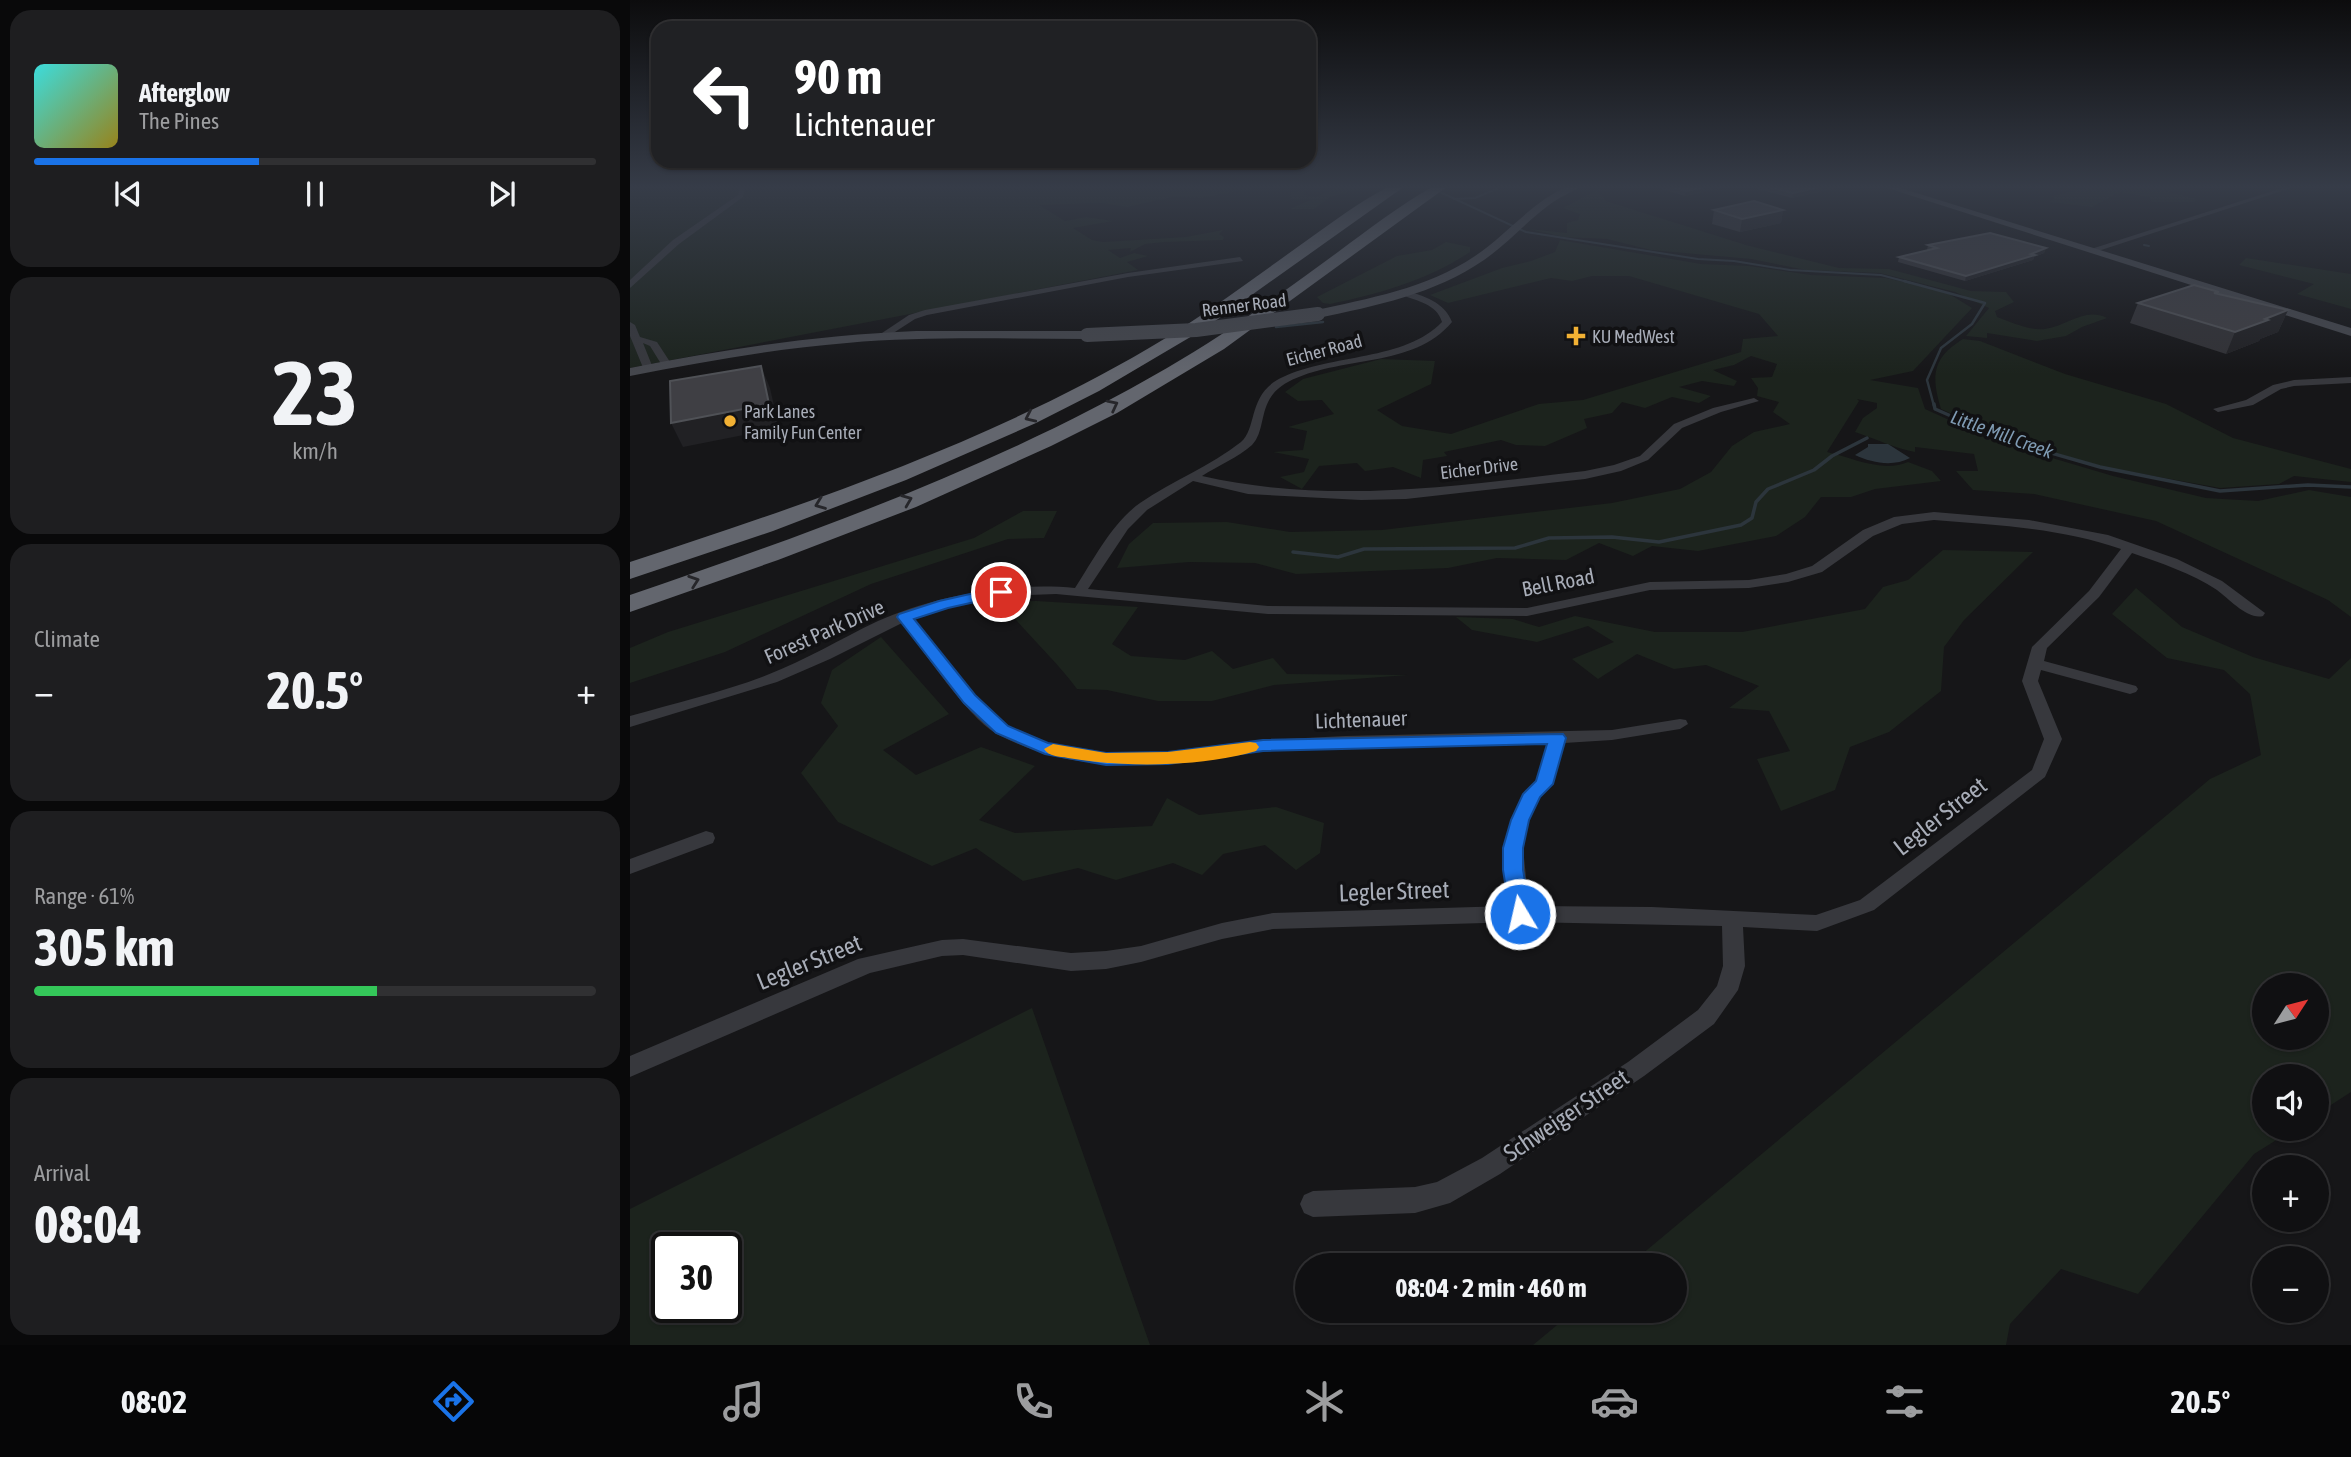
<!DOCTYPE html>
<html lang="en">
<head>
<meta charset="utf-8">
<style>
	body { margin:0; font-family:"Asap Condensed",sans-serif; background:#1e1e20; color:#f1f3f6; height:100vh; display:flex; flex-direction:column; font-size:26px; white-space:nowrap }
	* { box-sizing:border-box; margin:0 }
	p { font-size:23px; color:#9c9d9f }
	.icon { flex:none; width:38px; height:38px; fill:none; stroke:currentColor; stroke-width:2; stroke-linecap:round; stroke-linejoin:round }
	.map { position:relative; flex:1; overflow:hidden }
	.sheet { display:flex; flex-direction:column; gap:10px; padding:10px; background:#09090a; width:630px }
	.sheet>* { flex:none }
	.banner { position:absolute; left:21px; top:21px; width:665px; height:147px; border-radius:21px; box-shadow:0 2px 5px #0004,0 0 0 2px #303032; background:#202124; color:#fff; overflow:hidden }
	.needle { width:46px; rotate:54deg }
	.tools { position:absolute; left:1622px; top:973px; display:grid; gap:14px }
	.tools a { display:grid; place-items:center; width:77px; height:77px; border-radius:50%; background:#101012; box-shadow:0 2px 5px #0004,0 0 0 2px #303032; font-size:35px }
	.speed { position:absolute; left:21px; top:1232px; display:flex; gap:14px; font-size:35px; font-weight:700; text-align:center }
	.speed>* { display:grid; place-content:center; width:91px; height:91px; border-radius:50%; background:#101012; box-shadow:0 2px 5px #0004,0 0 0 2px #303032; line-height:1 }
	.speed .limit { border:4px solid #111; border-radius:10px; background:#fff; color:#111 }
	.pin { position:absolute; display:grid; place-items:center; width:60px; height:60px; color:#fff; margin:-30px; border:4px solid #fff; border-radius:50%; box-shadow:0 2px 7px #0007 }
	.me { position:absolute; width:77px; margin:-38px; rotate:351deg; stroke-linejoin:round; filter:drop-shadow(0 0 5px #0008) }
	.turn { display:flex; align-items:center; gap:24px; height:147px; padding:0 28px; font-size:32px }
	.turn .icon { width:91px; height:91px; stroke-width:2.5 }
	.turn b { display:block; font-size:49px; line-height:60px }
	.big { font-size:52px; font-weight:700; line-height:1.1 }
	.sheet .tile { flex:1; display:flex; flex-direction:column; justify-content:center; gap:10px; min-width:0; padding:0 24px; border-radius:21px; background:#1e1e20 }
	.sheet .dial { align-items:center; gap:0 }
	.dial b { font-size:91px; line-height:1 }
	.song { display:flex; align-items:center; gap:21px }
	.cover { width:84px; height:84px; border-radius:10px; background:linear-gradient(135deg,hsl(180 70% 55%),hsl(50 70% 35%)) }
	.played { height:7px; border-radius:4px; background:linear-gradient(90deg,#1a73e8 40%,#303032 40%) }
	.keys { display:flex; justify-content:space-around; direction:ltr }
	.heat { display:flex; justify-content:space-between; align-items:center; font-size:38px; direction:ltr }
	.charge { height:10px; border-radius:5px; background:linear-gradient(90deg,#34c759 61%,#303032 0) }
	.trip { position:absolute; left:665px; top:1253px; width:392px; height:70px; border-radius:35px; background:#101012; box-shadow:0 2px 5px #0004,0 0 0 2px #303032; font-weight:700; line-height:70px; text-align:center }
	.menu { display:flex; height:112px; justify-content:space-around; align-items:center; background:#060607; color:#9c9d9f }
	.menu .icon { width:49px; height:49px }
	.menu .current { color:#1a73e8 }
	.menu b { font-size:32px; color:#f1f3f6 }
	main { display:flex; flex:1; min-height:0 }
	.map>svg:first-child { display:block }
</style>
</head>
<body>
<main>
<section class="sheet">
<div class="tile">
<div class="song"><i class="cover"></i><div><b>Afterglow</b><p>The Pines</p></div></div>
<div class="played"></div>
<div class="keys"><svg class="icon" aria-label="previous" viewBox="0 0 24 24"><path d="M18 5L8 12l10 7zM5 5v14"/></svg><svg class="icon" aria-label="pause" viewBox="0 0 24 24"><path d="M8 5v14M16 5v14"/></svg><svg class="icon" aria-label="next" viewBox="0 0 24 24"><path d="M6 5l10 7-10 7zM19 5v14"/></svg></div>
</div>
<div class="tile dial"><b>23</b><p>km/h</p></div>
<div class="tile"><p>Climate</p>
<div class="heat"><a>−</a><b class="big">20.5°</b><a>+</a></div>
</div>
<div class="tile"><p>Range · 61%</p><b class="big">305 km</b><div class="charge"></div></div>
<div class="tile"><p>Arrival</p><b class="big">08:04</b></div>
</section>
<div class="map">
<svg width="1721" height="1345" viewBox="0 0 1721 1345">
	<rect width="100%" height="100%" fill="#161618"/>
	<g fill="#1c231d" fill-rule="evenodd">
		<path d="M0,186H636L571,198L543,197L497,207L472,203L409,205L435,221L456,217L483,221L443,228L462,240L473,242L556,237L593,230L589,234L594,237L593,240L534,242L515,244L500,252L501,248L478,250L490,258L504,253L518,256L497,262L508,270L0,368Z"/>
		<path d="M710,186H740L700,197L684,209H660L680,200L660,199L661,192L676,189L674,195L686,197Z"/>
		<path d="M1464,186H1560L1538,192L1566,199L1565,202H1522L1519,197L1490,192L1462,207L1419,202L1424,199L1423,196Z"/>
		<path d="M971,188L969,193L976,201L1116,245L1209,268L1259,269L1341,291L1376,292L1384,302L1365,311L1367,317C1381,322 1400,331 1415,329C1438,326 1454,307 1477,318L1452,327L1436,336L1407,341L1357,333V338L1336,336L1359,308L1325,292L1250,273L1176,270L1121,259L1021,250L977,239L934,237L899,229L937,233V223L948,220L950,214L933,208Z"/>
		<path d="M930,240L1071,264L1119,266L1181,275L1256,278L1316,292L1342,308L1283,371L1240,380L1288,388L1295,409L1368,442L1483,476L1576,498L1628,501L1679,490L1721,497V617L1698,600L1526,521L1404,494L1343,490L1326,471H1348L1344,454L1285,447V452C1264,448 1246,439 1225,432L1233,418L1247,408V403L1227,399L1229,401L1197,452C1223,458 1253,473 1278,462L1302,471L1311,481L1245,489L1221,497H1191L1175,517L1146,536L1068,551L1022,546L1003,556L969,543L936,560L867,558L818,568L666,574L625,563L559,562L487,568L499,544L523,523L597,522L660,532L752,530L982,503L1050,489L1081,472L1102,446L1124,432L1160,424L1143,412L1149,402L1127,396L1128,388L1121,378L1142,377L1147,364L1121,356L1104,365L1083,370L1107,381L1104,386L1072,381L1049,387L1081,396L1069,403L1042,397L1015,408L992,402L982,413L954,419L957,428L915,446L886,445L871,440L814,452L817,456L793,460L791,478L763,467L735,471L727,463L689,466L672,489L650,477L674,472L679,459L643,452L673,450L677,431L658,427L704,414L692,400L668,401L655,392L673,379L751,359L805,361L801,384L747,410L772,426L821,434L909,404L953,400L1111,352L1113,339L1148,336L1129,314L999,276H962L942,281L921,278L818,303L800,295L872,268L901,261L925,252Z"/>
		<path d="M816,242L840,247V252C798,280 749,294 700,304L693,303L687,297L767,256L802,250Z"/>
		<path d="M1616,258L1721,274V309L1667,294L1684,284L1609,265Z"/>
		<path d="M1333,339L1350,341L1435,374L1536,404L1603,438L1721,469V482L1664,476L1649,484L1590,488L1474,467L1378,439L1311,409C1301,376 1302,358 1333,339Z"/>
		<path d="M393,511H427L414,538L378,539L241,584L95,652L0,683V648L38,632L344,538Z"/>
		<path d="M1313,550L1403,552L1334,620L1314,647L1311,691L1259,732L1220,747L1205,790L1151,811L1127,759L1160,751L1139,711L1099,708L1129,686L1076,665L1044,669L1007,654L968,679L942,659L984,642L958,626L907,642L842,630L826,617L883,619L909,627L945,616L1025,632H1112L1235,609L1253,587L1278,580Z"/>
		<path d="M1506,588L1552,627L1623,657L1699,679L1721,658V1092L1687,1114V1076H1634V1129H1664L1624,1154L1508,1294L1431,1269L1380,1324L1376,1345H903L944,1311H1045V1265H999L1580,779L1631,755L1620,694L1594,670L1537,658L1482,614ZM1634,985H1687V1038H1634Z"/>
		<path d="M406,601L508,607L482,644L501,656L555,660L582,651L603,669L643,658L657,674L778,675L644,685L582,701H528L477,690L447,689C424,658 395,633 371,602Z"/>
		<path d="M251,637L319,714L253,750L286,775L351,747L405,766L349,820L385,833L522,826L537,798L569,815L646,807L694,823L690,853L666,870L635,845L593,854L572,875L543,863L486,880L448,868L393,881L346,848L302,866L208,822L171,773L208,726L191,703L202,670Z"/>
		<path d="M402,1008L520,1345H0V1209ZM37,1248H96V1307H37Z"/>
	</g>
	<path fill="#2c353c" d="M1238,444H1258L1280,458C1263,467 1242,463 1225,455L1238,447Z"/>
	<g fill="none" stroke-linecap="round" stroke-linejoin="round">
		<g stroke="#2c353c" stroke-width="2">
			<path d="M797,186L896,232L1068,259L1104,261L1160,270L1251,275L1281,283"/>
			<path d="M824,199L845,198L873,186"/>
			<path d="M1514,245L1519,246"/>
		</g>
		<g stroke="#2c353c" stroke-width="2.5">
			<path d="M1274,281L1355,303L1342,324L1311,348L1297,380L1304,406"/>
			<path d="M646,327L693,322"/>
		</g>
		<g stroke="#2c353c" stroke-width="3.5">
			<path d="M1304,404L1305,409L1376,440L1470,467L1590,491L1678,485L1721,487"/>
			<path d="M663,552L708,557L734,549L885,548L919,538L982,537L1029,542L1111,525L1122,518L1126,502L1138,489L1184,470L1202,456L1237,438"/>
		</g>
		<g fill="#37383d" fill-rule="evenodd">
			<path d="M110,186H116L113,197L49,244L0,288V280L43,240L108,195Z"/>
			<path d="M1658,186H1667L1465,252L1458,250Z"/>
			<path d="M610,257L613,261L498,277L297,315L285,319L254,339L246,337L279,315L295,310L498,273Z"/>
			<path d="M775,290C793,296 815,302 822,322C783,369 709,355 658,382C626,399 638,428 622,445C609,457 587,466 572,476C701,505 825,486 955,471L984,465L1010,456L1044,424L1083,408L1124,398L1129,401L1091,412L1052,428L1018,460L991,471L955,479L776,499L731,500L618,494L563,481L517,510L498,529L458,589L638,606L897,608L1020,582L1119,580L1156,574L1182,566L1233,530L1264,517L1304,512L1399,520L1478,535L1547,559L1592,581L1635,613L1633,616C1618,620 1599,599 1587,590C1562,573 1530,563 1502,553L1469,597L1417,648L1414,661L1506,686L1508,689L1506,692L1500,694L1411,670L1408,681L1432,739L1415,777L1244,910L1187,931L1113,927L1115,966L1108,990L1084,1024L1014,1076L870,1174L820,1203L785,1213L683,1217L674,1213L670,1204L674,1195L683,1191L785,1187L807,1182L852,1158L998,1062L1068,1010L1087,986L1093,966L1092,926L890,922L643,929L592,939L511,962L476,969L441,971L333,955L312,956L240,973L0,1077V1056L228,959L312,940L333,939L441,953L476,951L511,946L592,923L643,913L879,906L873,848L881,820L893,794L906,781L917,744C830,745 743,746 656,750C554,756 468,786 369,735C339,720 294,651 272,623L200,659L147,682L0,727V716C45,703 93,692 137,675C176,660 210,639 248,621C306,595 382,582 445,588C464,559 482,523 510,503C542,481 581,466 611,442C628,427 617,393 653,377C701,354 775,361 812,322C807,304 787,301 772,295L771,293ZM1304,520C1367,525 1431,528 1491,549L1459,591L1402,647L1392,681L1414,739L1402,770L1230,900L1186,915L1022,907L899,906L893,848L899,820L909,798L923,784L934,743L982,740L1050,729L1058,724L1056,720L1050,719L982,730L715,736L633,740L538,752L476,753L419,743L378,726L345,695L284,619L318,608L371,596L426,594L638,614L897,616L1020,590L1119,588L1158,582L1192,572L1243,536L1272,524Z"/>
			<path d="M0,322L5,325L10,337L27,342L42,365L41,367H33L20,346L13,343L23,368L14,370L0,336Z"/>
			<path d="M1721,377V383L1664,386L1651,389L1623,405L1588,412L1583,409L1616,400L1643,385L1664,380Z"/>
			<path d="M76,831L83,833L85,838L83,843L0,874V859Z"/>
		</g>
		<g fill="#45474d" fill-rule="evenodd">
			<path d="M939,186H951C941,193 929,197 919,205C896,222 877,244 854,260C805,294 745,306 688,318L682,314L683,311C739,298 796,289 845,256C878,234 902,201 939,186Z"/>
			<path d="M1251,186H1264L1721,328V336Z"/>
			<path d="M286,331H457L464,335L457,339C377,339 296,336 217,343C143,349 72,362 0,376V368C95,349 189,335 286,331Z"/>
		</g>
		<g fill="#63666e" fill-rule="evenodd">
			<path d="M760,186H775L574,329L469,391L406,423L276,480L143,531L0,579V562C177,504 357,443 519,348C574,316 624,278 676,241C703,222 730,201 760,186Z"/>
			<path d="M804,186H818L594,349L487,413L421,446L286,507L148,560L0,612V595C184,532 368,466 537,368C596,334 652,293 708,252C739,229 770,205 804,186Z"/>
		</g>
		<path stroke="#45474d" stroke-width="14" d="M457,335L566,330L688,314"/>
	</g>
	<g fill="#323236">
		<path d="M1031,186H1093V188L1055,196L1031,189Z"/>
		<path d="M1116,186H1215L1162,198Z"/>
		<path d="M1084,210H1153L1151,223L1110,232L1082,224Z"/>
		<path d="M1298,245L1416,248L1414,253L1404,257L1403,260L1335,281L1268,262L1269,257L1298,250H1297Z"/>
		<path d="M1589,292L1588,294L1658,310L1648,332L1630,339L1629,341L1596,354L1500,323L1508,303Z"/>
	</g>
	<g fill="#212124">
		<path d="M1080,186H1093V188L1055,196L1056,191Z"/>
		<path d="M1195,186H1215L1162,198L1163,193Z"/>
		<path d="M1153,210L1151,223L1110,232L1112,219Z"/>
		<path d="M1416,248L1414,253L1404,257L1403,260L1335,281L1336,276Z"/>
		<path d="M1658,310L1648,332L1630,339L1629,341L1596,354L1605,332Z"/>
		<path d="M131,366L140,388L149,428L53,447L41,423Z"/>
	</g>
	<g fill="#3f3f44" stroke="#4f5156" stroke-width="2">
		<path d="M1038,186H1080L1056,191Z"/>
		<path d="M1136,186H1195L1163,193Z"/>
		<path d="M1124,201L1153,210L1112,219L1084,210Z"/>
		<path d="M1360,233L1416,248L1401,254L1405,255L1336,276L1269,257L1307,248L1298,245Z"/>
		<path d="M1564,285L1589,292L1584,293L1658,310L1635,319L1638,320L1605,332L1508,303Z"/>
		<path d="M131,366L139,404L41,423L40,381Z"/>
	</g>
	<defs><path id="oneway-chevron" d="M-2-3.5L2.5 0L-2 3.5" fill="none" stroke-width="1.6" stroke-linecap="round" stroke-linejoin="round" transform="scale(1.75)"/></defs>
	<g stroke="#26262a">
		<use href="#oneway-chevron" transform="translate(483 405) rotate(-27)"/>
		<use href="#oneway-chevron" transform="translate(400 417) rotate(155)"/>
		<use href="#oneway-chevron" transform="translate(277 500) rotate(-22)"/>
		<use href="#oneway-chevron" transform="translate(190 504) rotate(159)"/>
		<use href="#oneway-chevron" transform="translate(64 581) rotate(-19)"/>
	</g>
	<linearGradient id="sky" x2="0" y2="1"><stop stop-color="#0c0c0d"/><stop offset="0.5" stop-color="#363c48"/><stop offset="1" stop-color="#363c48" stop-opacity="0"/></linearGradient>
	<rect width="1721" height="374" fill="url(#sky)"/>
	<path fill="#1a73e8" stroke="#114b97" stroke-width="2" d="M371,587L376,589L379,592L376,595L318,608L284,619L345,695L378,726L418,743L476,753L538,752L633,740L933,734L936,738L923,784L910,797L899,820L893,848V870L901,914L898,919L890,922L883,919L880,914L873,870V848L881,820L893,794L906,781L917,744L633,751L538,764L476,765L415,754L366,733L334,703L267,617L269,614L309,601Z"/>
	<path fill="#f59e0b" d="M620,742L626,743L629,747L626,751C571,767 495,768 438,758C429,756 419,757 414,749L423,744L476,753L538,752Z"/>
	<g fill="#f2b134" stroke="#111113" stroke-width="2.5">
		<path d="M942.5 325.5h7v7h7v7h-7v7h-7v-7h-7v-7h7z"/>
		<circle cx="100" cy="421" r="7"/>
	</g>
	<g text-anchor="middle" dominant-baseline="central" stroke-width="7" stroke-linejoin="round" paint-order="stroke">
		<g font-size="18" fill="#a8adb8" stroke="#111113">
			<text transform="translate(614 305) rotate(-7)">Renner Road</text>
			<text transform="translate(694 350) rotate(-15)">Eicher Road</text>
			<text transform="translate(849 468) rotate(-7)">Eicher Drive</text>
		</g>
		<g font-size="18" fill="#a8adb8" stroke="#111113" text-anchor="start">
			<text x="962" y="336">KU MedWest</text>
			<text x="114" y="411">Park Lanes<tspan x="114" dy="21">Family Fun Center</tspan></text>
		</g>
		<g font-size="19" font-style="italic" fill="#7f9bb3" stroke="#111113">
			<text transform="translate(1372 434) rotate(20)">Little Mill Creek</text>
		</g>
		<g font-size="21" fill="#a8adb8" stroke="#111113">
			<text transform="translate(928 582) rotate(-11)">Bell Road</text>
			<text transform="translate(194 631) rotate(-24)">Forest Park Drive</text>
			<text transform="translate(731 719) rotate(-2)">Lichtenauer</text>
		</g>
		<g font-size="24" fill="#a8adb8" stroke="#111113">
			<text transform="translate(1310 816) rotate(-38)">Legler Street</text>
			<text transform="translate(764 891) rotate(-2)">Legler Street</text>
			<text transform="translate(179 962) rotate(-22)">Legler Street</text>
			<text transform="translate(936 1115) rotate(-34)">Schweiger Street</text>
		</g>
	</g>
</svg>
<div class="tools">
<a><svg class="needle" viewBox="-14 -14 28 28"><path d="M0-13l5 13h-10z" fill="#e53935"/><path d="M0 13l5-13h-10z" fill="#9c9d9f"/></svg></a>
<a><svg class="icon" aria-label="sound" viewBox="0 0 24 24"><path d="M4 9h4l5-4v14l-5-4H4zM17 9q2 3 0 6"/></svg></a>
<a>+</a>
<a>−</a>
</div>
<div class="speed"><div class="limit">30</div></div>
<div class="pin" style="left:371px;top:592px;background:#d93025"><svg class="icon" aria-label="arrive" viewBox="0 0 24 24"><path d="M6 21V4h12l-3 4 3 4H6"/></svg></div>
<svg class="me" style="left:890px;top:914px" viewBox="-20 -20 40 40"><circle r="17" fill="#1a73e8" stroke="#fff" stroke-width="3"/><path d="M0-11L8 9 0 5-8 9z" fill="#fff"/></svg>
<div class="trip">08:04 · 2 min · 460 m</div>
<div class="banner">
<div class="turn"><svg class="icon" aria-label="left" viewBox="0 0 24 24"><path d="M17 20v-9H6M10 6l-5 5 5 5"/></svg><div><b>90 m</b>Lichtenauer</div></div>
</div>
</div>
</main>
<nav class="menu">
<b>08:02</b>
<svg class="icon current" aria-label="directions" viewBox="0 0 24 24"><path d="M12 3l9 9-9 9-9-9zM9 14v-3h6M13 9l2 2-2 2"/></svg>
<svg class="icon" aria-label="music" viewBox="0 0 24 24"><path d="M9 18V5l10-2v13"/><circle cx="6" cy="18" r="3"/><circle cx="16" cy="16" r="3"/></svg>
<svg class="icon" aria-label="phone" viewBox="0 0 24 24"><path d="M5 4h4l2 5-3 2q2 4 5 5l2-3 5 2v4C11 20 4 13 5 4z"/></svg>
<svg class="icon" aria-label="climate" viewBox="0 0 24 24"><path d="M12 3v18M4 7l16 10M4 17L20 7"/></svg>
<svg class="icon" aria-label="car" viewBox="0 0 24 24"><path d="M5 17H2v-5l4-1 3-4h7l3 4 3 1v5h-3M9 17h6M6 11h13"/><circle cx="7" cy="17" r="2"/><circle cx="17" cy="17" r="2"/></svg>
<svg class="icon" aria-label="filters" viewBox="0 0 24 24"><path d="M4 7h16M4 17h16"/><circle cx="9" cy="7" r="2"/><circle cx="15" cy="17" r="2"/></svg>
<b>20.5°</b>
</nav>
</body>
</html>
